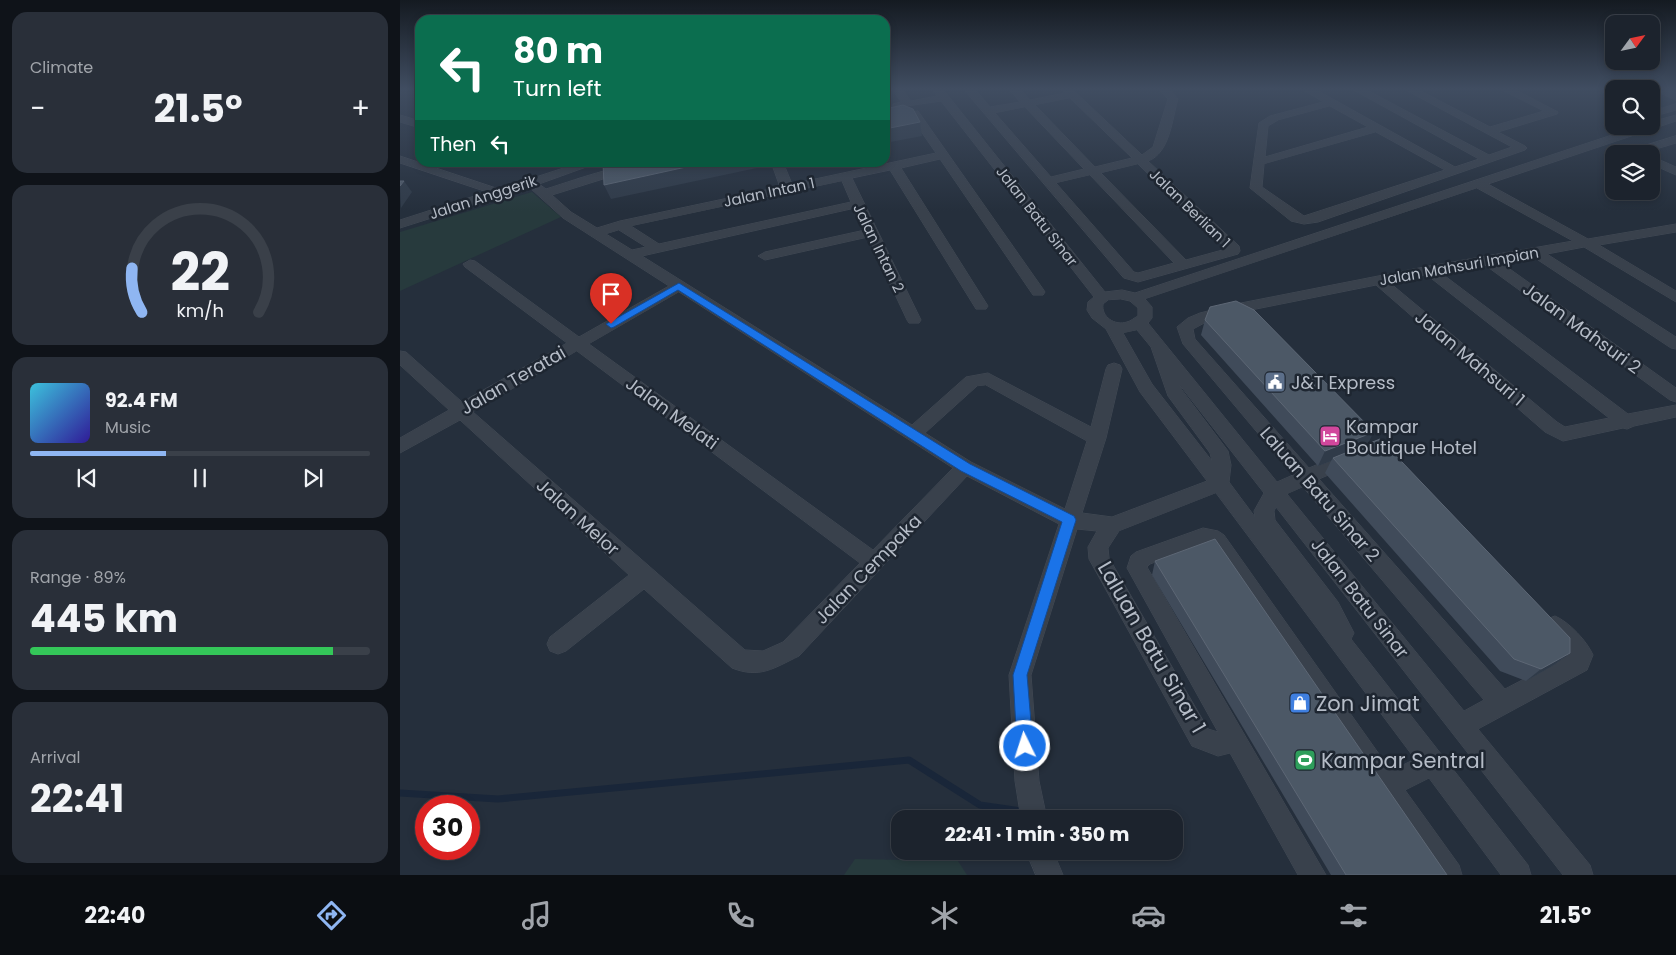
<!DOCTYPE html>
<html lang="en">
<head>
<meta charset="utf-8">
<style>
	body { margin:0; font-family:Poppins,sans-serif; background:#292f39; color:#f1f3f6; height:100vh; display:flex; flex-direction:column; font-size:19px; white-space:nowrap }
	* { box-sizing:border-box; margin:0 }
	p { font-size:16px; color:#a0a4aa }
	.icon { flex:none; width:28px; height:28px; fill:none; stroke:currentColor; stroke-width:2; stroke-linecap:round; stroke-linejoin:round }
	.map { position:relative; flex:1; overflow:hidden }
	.side { display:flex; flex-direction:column; gap:12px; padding:12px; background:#0f1319; width:400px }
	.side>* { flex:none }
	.hud { position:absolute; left:15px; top:15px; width:475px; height:152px; border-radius:15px; box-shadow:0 2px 8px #0003,0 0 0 1px #3a4049; background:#0b6e4f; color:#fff; overflow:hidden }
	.needle { width:32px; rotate:57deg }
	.buttons { position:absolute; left:1205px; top:15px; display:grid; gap:10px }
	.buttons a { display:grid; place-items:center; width:55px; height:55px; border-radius:10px; background:#1c232d; box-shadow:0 2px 8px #0003,0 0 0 1px #3a4049; font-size:25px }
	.speed { position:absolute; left:15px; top:795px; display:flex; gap:10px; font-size:25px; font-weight:700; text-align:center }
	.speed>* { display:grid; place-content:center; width:65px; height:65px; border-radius:50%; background:#1c232d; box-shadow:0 2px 8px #0003,0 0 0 1px #3a4049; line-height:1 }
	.speed .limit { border:8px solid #d22; background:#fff; color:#111 }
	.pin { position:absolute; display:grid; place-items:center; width:42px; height:42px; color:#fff; margin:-51px -21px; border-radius:50% 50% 50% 0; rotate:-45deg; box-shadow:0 0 5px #0007 }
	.pin .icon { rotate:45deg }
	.me { position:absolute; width:55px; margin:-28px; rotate:356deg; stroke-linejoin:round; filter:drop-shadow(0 0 4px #0008) }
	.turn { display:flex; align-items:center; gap:18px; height:105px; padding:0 15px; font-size:22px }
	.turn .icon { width:65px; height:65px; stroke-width:2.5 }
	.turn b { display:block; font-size:35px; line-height:42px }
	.then { display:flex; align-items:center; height:48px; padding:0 15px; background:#0003; gap:10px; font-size:19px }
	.big { font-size:38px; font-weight:700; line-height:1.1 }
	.side .tile { flex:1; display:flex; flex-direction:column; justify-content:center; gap:8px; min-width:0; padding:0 18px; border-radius:15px; background:#292f39 }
	.side .dial { align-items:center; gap:0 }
	.dial svg { height:130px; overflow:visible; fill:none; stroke:#3a4049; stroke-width:7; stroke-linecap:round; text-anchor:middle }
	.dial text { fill:#f1f3f6; stroke:none }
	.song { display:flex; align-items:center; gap:15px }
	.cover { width:60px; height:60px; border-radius:8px; background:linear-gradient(135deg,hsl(190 70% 55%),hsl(250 70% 35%)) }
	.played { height:5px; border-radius:2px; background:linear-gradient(90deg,#8fb6f2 40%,#3a4049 40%) }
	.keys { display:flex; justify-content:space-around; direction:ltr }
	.heat { display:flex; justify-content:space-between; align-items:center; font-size:28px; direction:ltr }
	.charge { height:8px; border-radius:4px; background:linear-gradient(90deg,#34c759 89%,#3a4049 0) }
	.trip { position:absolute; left:491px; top:810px; width:292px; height:50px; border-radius:15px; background:#1c232d; box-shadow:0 2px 8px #0003,0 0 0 1px #3a4049; font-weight:700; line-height:50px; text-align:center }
	.tabs { display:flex; height:80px; justify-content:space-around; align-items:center; background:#0b0e12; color:#a0a4aa }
	.tabs .icon { width:35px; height:35px }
	.tabs .current { color:#8fb6f2 }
	.tabs b { font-size:22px; color:#f1f3f6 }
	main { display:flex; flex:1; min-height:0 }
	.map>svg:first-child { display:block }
</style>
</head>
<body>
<main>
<section class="side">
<div class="tile"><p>Climate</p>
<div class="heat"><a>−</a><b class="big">21.5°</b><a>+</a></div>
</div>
<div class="tile dial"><svg viewBox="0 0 100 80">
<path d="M14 69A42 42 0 1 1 86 69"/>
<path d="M14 69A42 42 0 0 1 8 42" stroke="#8fb6f2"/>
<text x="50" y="56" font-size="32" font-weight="700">22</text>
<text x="50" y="72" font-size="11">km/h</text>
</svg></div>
<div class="tile">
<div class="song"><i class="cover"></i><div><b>92.4 FM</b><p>Music</p></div></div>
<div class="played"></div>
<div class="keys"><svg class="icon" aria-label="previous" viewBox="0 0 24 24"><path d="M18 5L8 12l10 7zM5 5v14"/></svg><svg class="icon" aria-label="pause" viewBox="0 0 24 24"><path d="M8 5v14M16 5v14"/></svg><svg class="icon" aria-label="next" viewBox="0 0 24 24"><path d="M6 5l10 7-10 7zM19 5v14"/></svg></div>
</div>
<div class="tile"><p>Range · 89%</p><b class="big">445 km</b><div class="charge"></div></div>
<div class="tile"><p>Arrival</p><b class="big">22:41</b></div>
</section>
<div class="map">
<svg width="1276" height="875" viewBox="0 0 1276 875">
	<rect width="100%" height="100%" fill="#252f3c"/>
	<g fill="#273a3d">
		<path d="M132,192L161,217L0,291V232Z"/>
		<path d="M455,859L558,861L567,875H444Z"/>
	</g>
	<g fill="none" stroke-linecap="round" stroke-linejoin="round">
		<g stroke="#192639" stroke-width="7">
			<path d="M0,793L98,799L509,760L580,805L627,812"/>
			<path d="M640,814L674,819"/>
		</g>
		<g stroke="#424a55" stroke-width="1">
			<g id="minor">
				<path d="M491,88H501L511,101L537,96L531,88H542L705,292L722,290L735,293L1239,126H1251V122L1276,115V121L1088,184L1188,239L1276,224V232L1199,245L1276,291V302L1184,247L1147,254L1276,337V349L1271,348L1132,256L1100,262L1276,388V402L1270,400L1085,265L1041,273L1228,414L1276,405V417L1234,426L1227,429L1223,428L1163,441L1145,432L976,285L836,313L810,320L793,329L795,339L909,468L950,451L956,453L959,458L956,463L919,479L1105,689L1168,656L1147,633L1144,626L1147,619L1155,616C1169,622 1187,641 1193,655L1187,670L1078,729L1190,865L1193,875H1163L876,507L874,511L875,520L938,602L954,633L951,639L1128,865L1131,875H1101L1029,778L1005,790L1059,865L1062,875H1033L810,547L803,544L750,564L747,567L926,875H898L830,753L818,756L792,746L689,559L688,547L697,531L677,529L631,675L639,781L647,819H621L615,781L609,675L659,524L567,476L399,656C374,668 360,679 332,668L244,589L166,651L158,654L150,651L147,644L150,637L229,575L60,420L0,453V438L49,410L0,365V351L6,352L62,402L167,343L65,267L63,264L70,260L75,261L179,337L269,286L163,218L129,187L0,228V220L87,192L0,163V156L99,189L182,162H200L139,184L146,189C184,177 223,162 263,162L262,164L203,179L152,195L171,212L197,228L220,221L380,187L371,162H383L392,184L536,153L511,117L485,121V115L518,111L643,289L645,292L643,295H633L540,159L501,168L588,306L586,309H576L490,170L452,178L521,320L519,323H509L507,320L468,237L365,260L358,256L365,252L465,230L455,208L242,256L512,425L566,377L588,373L691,427L706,369L708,365L714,363L720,365L722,369L706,438L682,513L712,517L807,481L740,392L706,329L692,318L687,310L688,302L694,297L541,101L493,108L492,106L493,104L501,102ZM442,181L451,202L259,244L231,226ZM1077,188L1173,241L1029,266L836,304L800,313L788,318L777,327L783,344L893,475L877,482L748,323L752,318V307L745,299ZM219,230L246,247L232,250L206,234ZM1027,275L1209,418L1165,427L1157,422L990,283ZM279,292L553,468L473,550L189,344ZM721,299L730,301L738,308V316C734,318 731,321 727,322C715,326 701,317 703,304L708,300ZM737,330L751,347L768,396L810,453L812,461L752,384L723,333ZM177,351L460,563L383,642L363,651L345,650L73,412ZM779,384L864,493L854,511L855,517L829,482L831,465L828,451L782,390ZM586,385L687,441L665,509L571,462L525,433L577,386ZM903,487L1084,700L1064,711L887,494ZM816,493L1015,759L991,771L824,535L818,531L803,528L736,552L731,556L727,568L818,732L808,729L709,558L708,548L719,531Z"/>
				<path d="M563,88H574L590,107L620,102L608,88H619L630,100L665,93L660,88H671L742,155L753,147L768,99L758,88H769L778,99C772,119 770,153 748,161L839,246L840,251L838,254L738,282L724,278ZM670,98L732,158L695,167L635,105ZM625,107L684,169L651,177L595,113ZM738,164L826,249L786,260L701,173ZM690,175L774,263L738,273L734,272L656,183Z"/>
				<path d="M900,88H913L1055,167L1079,159L950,88H963L1089,155L1112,147L1002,88H1015L1090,127L1144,111L1098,88H1112L1158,112L1157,114L1098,132L1125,146L1127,148L1125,150L918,222L904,224L891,221L850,188L859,123L870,116L923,102ZM930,106L968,127L865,157L868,126L878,120ZM976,132L1045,170L904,216L862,187L864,164Z"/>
				<path d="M1200,88L1215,89L1214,95L1201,90Z"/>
				<path d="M1250,88H1264L1276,93V100Z"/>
				<path d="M1276,104V110L1262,114L1251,111V105L1262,108Z"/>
				<path d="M0,115L20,121V128L0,122Z"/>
				<path d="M1276,136V143L1246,152L1247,154H1235L1233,151L1237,148Z"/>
				<path d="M1251,156L1276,167V175L1251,164Z"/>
				<path d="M626,851H653L663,875H636Z"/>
			</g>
		</g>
		<use href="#minor" fill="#39414c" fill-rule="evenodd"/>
	</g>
	<g fill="#404b5a">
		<path d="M805,320L968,444L1170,653L1154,665L1126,681L1100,671L925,473L931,461L918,466L801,335Z"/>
		<path d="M755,561L1047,875H931L752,575Z"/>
	</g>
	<g fill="#303b49">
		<path d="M520,122L522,136L485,143V129Z"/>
		<path d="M309,162H371V165L211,199L204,185Z"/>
		<path d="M4,181L12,192L1,208L0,186Z"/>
		<path d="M974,432L966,447L933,458L931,461L918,466L925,451Z"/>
		<path d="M1170,653L1154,665L1126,681L1141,669Z"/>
	</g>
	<g fill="#4c5866" stroke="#5d6775">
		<path d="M503,105L513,109L520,122L485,129V109Z"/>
		<path d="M203,162H309L204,185Z"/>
		<path d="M0,181H4L0,186Z"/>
		<path d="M836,301L854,310L974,432L925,451L805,320L810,307Z"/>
		<path d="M980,439L1170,638V653L1141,669L1114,659L933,458Z"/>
		<path d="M815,539L1047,875H946L755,561Z"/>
	</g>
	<linearGradient id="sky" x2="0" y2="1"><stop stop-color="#141a21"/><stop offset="0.42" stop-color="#404d61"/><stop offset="1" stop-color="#404d61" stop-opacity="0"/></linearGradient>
	<rect width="1276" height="211" fill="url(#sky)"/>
	<path fill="#1a73e8" stroke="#114b97" d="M279,283L570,464L674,516L676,520L627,675L633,746L631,752L625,754L619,752L617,746L613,675L662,522L561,471L278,290L214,327L211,328L206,324Z"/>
	<defs>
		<g id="civic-square" transform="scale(1.125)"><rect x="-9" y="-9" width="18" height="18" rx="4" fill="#5c6f8a" stroke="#1e2631"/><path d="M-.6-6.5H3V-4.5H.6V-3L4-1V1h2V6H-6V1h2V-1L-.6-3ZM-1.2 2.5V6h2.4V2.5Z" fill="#fff"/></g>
		<g id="hotel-square" transform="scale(1.125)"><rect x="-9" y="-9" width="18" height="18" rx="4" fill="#d1479c" stroke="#1e2631"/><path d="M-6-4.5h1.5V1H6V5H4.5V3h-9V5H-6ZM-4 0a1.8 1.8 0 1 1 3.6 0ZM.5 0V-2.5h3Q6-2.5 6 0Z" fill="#fff"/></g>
		<g id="shop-square" transform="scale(1.125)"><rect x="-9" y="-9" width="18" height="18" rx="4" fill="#3f7fe0" stroke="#1e2631"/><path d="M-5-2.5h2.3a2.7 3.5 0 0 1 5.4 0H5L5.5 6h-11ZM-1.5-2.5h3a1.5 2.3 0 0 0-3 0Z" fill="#fff"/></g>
		<g id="stadium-square" transform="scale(1.125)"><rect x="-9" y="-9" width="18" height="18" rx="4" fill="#2e9e5b" stroke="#1e2631"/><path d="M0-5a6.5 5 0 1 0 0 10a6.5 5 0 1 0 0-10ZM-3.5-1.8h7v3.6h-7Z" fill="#fff"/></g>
	</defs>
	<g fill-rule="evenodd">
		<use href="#civic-square" x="875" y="382"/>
		<use href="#hotel-square" x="930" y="436"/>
		<use href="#shop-square" x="900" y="703"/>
		<use href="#stadium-square" x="905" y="760"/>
	</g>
	<g text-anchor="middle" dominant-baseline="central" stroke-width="5" stroke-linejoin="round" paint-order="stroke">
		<g font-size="15" fill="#b5bcc7" stroke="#1e2631">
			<text transform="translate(369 192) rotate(-12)">Jalan Intan 1</text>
			<text transform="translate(83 197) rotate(-18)">Jalan Anggerik</text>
			<text transform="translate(790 208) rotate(44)">Jalan Berlian 1</text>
			<text transform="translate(637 216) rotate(52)">Jalan Batu Sinar</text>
			<text transform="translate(479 248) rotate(64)">Jalan Intan 2</text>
			<text transform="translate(1059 266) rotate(-10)">Jalan Mahsuri Impian</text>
		</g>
		<g font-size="18" fill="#b5bcc7" stroke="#1e2631">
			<text transform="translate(1182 328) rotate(36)">Jalan Mahsuri 2</text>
			<text transform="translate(1070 358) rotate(40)">Jalan Mahsuri 1</text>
			<text transform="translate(113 380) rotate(-30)">Jalan Teratai</text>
			<text transform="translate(272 413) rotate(36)">Jalan Melati</text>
			<text transform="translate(920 494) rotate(49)">Laluan Batu Sinar 2</text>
			<text transform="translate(178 517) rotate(42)">Jalan Melor</text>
			<text transform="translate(468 569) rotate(-46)">Jalan Cempaka</text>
			<text transform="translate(960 598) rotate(52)">Jalan Batu Sinar</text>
		</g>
		<g font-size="18" fill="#b5bcc7" stroke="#1e2631" text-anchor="start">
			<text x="891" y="382">J&amp;T Express</text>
			<text x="946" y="426">Kampar<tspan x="946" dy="21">Boutique Hotel</tspan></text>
		</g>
		<g font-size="21" fill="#b5bcc7" stroke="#1e2631">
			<text transform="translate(752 647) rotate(60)">Laluan Batu Sinar 1</text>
		</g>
		<g font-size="21" fill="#b5bcc7" stroke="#1e2631" text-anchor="start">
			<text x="916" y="703">Zon Jimat</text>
			<text x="921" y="760">Kampar Sentral</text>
		</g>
	</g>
</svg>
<div class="buttons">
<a><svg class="needle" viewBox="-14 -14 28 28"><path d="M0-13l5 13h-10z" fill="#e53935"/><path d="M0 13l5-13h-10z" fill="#a0a4aa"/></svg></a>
<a><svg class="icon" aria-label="search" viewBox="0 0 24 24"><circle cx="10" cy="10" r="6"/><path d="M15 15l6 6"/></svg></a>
<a><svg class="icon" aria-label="layers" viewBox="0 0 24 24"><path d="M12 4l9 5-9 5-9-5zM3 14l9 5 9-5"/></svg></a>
</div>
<div class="speed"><div class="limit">30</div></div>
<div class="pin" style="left:211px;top:324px;background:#d93025"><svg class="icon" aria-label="arrive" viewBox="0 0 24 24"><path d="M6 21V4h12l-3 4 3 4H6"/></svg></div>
<svg class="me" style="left:625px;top:746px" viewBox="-20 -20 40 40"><circle r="17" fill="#1a73e8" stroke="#fff" stroke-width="3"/><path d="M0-11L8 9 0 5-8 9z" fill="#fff"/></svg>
<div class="trip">22:41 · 1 min · 350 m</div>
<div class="hud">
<div class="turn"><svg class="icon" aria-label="left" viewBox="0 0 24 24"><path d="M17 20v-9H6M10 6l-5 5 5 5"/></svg><div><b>80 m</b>Turn left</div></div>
<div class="then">Then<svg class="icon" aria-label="left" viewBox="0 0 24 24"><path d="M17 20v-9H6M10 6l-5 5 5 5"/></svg></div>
</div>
</div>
</main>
<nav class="tabs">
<b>22:40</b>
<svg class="icon current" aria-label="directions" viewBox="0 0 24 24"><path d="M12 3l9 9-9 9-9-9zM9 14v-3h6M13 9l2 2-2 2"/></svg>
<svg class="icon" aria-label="music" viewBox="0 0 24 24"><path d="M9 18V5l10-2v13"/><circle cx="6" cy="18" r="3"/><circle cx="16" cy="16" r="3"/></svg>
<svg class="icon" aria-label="phone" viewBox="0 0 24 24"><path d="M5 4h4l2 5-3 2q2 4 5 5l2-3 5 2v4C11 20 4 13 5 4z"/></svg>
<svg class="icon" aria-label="climate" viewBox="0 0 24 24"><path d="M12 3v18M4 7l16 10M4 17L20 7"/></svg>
<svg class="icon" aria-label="car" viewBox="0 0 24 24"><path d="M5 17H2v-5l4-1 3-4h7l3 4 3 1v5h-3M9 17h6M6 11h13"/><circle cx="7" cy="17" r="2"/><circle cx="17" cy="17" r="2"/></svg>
<svg class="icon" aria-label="filters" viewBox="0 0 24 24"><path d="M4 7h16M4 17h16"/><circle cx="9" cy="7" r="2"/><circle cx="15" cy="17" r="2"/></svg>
<b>21.5°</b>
</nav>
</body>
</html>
